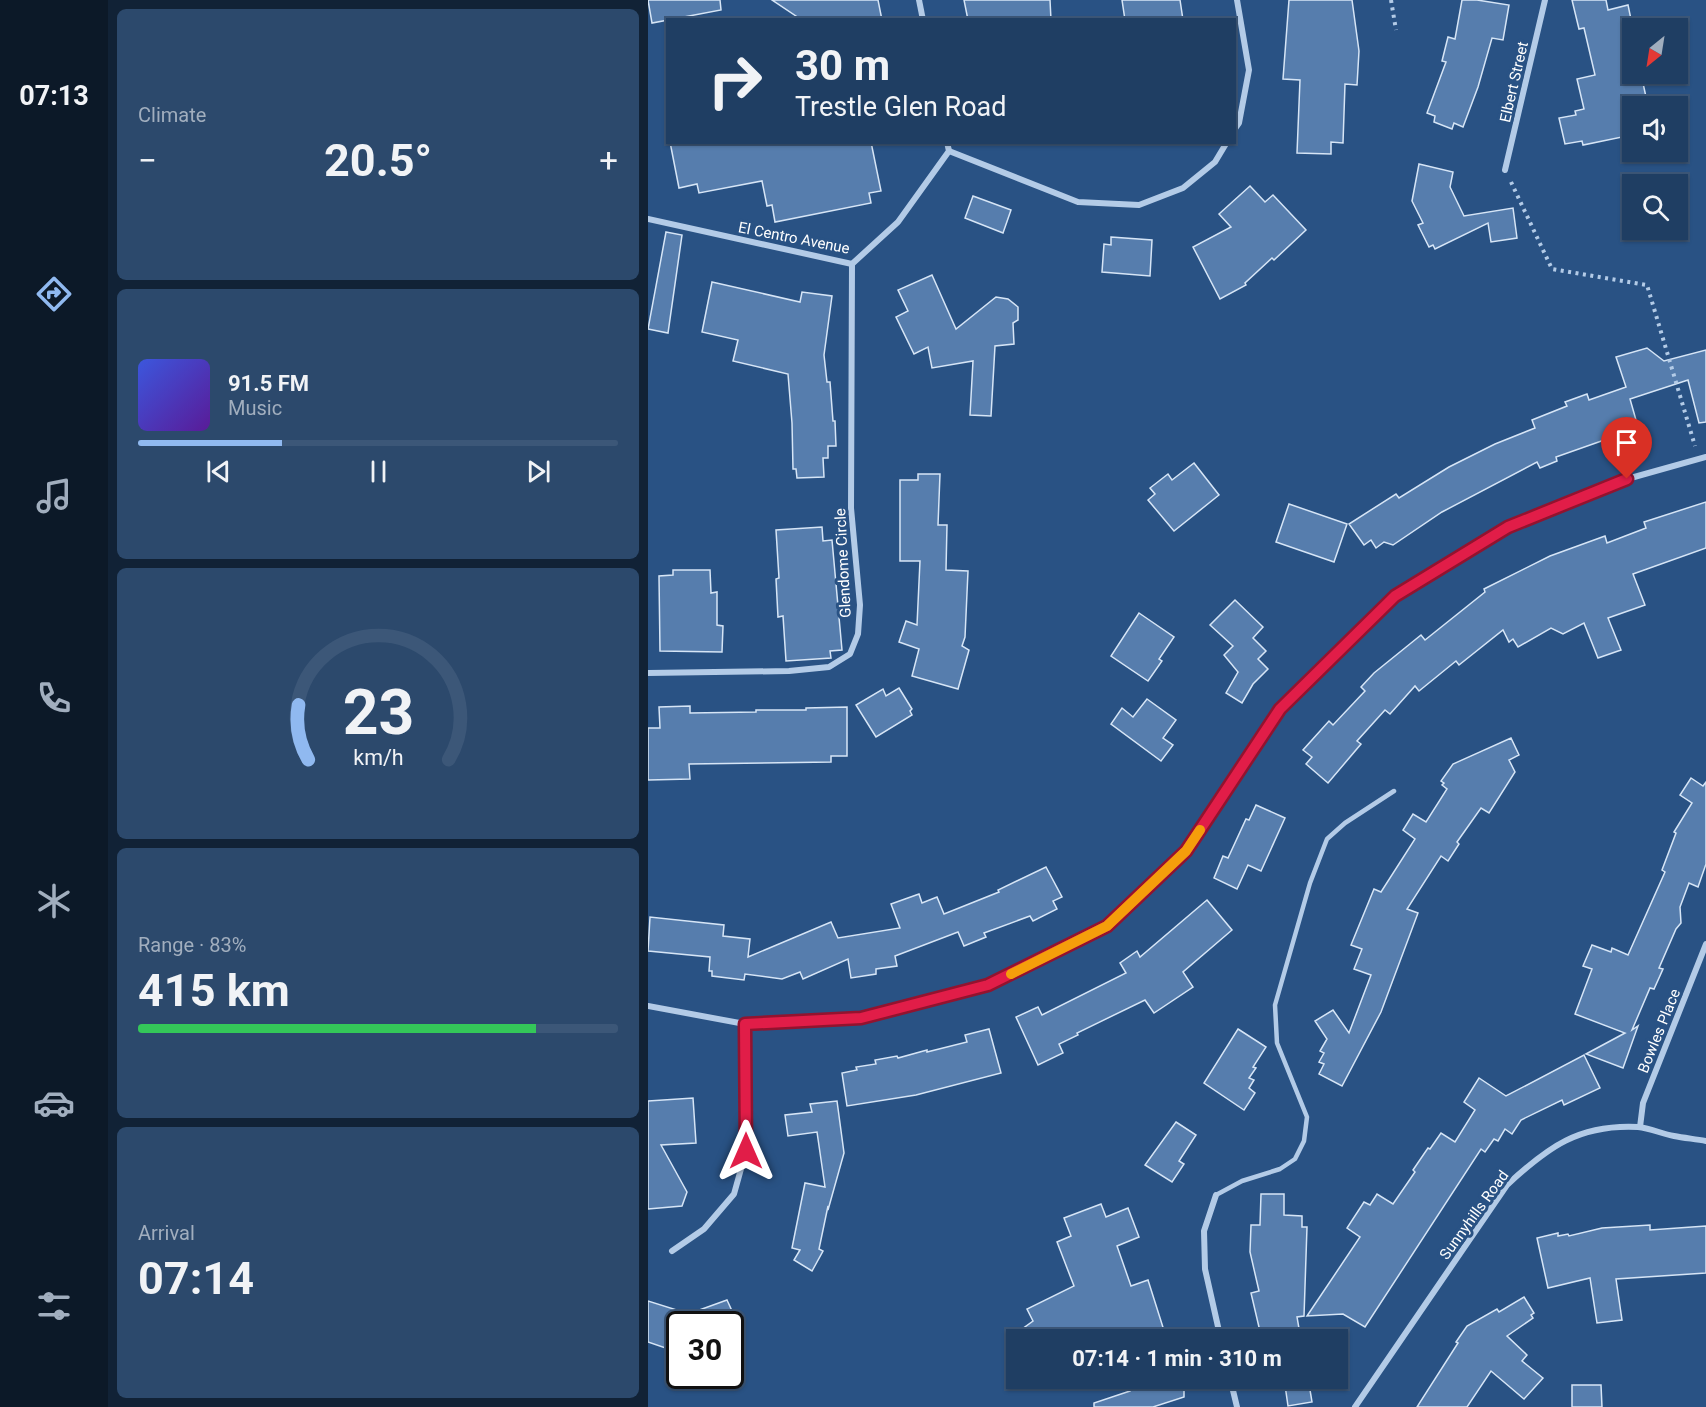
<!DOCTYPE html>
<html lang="en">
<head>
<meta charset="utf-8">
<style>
	body { margin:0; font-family:Roboto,sans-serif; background:#2c496c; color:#f1f3f6; height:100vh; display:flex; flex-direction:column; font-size:22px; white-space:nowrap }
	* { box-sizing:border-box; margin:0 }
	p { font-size:20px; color:#a1aebe }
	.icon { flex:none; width:33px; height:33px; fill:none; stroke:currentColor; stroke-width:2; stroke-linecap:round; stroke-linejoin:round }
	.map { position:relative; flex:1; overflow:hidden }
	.drawer { display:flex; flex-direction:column; gap:9px; padding:9px; background:#112236; width:540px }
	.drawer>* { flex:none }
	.guide { position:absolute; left:18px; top:18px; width:570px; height:126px; border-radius:0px; box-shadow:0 2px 4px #0004,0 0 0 2px #3c5778; background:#1f3e63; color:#f1f3f6; overflow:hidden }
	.needle { width:39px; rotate:210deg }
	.controls { position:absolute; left:974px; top:18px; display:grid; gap:12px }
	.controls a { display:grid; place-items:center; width:66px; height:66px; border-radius:0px; background:#1f3e63; box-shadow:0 2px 4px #0004,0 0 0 2px #3c5778; font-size:30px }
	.speed { position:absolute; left:18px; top:1311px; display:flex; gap:12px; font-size:30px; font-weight:700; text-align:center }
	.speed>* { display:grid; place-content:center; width:78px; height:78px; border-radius:50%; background:#1f3e63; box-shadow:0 2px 4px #0004,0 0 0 2px #3c5778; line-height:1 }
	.speed .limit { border:3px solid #111; border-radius:9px; background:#fff; color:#111 }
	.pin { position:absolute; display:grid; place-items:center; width:51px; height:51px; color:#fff; margin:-62px -26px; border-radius:50% 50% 50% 0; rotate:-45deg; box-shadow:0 0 6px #0007 }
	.pin .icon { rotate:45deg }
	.me { position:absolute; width:66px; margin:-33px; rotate:0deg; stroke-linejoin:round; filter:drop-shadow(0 0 4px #0008) }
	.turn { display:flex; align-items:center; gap:21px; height:126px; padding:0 30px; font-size:27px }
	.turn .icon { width:78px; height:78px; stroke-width:2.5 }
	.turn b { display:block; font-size:42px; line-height:51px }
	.big { font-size:45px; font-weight:700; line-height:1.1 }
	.drawer .card { flex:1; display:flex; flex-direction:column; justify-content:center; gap:9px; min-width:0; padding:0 21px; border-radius:9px; background:#2c496c }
	.drawer .dial { align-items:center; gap:0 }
	.dial svg { height:156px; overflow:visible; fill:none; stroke:#3c5778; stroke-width:7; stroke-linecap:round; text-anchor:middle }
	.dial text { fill:#f1f3f6; stroke:none }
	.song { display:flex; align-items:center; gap:18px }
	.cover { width:72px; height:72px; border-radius:9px; background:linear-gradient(135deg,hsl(230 70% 55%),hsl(270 70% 35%)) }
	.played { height:6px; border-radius:3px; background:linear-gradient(90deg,#90b9f0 30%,#3c5778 30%) }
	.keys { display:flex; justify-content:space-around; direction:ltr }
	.heat { display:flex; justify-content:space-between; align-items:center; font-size:33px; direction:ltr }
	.charge { height:9px; border-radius:4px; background:linear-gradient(90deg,#34c759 83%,#3c5778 0) }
	.trip { position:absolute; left:358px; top:1329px; width:342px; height:60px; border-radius:0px; background:#1f3e63; box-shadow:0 2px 4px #0004,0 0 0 2px #3c5778; font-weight:700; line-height:60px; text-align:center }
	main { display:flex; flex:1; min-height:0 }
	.menu { display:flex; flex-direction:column; width:108px; justify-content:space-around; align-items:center; background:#0c1928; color:#a1aebe }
	.menu .icon { width:42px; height:42px }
	.menu .active { color:#90b9f0 }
	.menu b { font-size:27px; color:#f1f3f6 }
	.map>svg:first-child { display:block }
</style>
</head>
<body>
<main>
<nav class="menu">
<b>07:13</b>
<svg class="icon active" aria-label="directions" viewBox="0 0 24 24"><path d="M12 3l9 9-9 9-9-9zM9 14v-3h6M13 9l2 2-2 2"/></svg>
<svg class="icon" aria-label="music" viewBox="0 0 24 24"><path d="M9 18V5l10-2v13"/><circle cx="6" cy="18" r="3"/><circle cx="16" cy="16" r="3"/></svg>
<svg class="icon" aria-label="phone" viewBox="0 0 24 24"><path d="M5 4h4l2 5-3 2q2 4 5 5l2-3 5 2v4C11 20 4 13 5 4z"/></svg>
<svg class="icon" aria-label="climate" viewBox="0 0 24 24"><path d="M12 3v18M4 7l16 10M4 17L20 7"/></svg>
<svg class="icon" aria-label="car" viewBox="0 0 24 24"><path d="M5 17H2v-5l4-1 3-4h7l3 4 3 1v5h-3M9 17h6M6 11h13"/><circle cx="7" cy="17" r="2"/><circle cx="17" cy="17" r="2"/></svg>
<svg class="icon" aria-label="filters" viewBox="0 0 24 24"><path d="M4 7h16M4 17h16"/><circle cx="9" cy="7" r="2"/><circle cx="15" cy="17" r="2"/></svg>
</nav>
<section class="drawer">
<div class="card"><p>Climate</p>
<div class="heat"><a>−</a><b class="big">20.5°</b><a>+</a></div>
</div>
<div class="card">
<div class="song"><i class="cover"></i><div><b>91.5 FM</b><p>Music</p></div></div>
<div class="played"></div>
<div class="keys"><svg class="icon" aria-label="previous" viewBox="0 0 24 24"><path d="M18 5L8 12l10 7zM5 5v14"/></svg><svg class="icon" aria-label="pause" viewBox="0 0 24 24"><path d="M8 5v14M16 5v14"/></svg><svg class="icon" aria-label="next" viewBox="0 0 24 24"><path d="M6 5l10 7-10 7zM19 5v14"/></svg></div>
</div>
<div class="card dial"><svg viewBox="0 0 100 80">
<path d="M14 69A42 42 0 1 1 86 69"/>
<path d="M14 69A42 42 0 0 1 9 41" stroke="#90b9f0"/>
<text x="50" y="56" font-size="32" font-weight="700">23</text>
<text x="50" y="72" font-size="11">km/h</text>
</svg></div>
<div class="card"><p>Range · 83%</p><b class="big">415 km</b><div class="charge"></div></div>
<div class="card"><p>Arrival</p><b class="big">07:14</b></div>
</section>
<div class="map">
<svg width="1058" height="1407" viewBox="0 0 1058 1407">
	<rect width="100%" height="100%" fill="#295284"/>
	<g fill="#567dad" stroke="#d6e5f6" stroke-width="1.5">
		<path d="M0,0H72L73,10L4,23Z"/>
		<path d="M124,0H230L234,20H154Z"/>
		<path d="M316,0H402L403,20H320Z"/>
		<path d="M474,0H532L535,20H477Z"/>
		<path d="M641,0H704L711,51L709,85L697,84L695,143L683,142V154L649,153L652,80L635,79Z"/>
		<path d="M814,0H829L861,5L855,40L844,38L830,87L815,127L806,123L804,129L786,122L787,116L779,113L798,62L794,61L800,37L807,39Z"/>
		<path d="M924,0H958L960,10L980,5L984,24V74H993L1000,106H984V135L935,145L934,141L917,144L911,118L928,115L927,111L936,109L929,79L947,75L936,28L931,29Z"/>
		<path d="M22,142H223L233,191L221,193L223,203L127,222L124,205L119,206L114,181L51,193L49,184L31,188Z"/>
		<path d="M771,164L805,172L802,187L816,216L865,208L869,238L843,242L840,223L787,249L785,245L781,247L770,225L775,223L764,201Z"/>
		<path d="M602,186L617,202L625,195L658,230L626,260L624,258L597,283L598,285L572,299L545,247L583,227L571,214Z"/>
		<path d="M325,196L363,210L355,233L317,218Z"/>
		<path d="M18,232L34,235L20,333L0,329Z"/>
		<path d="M463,237L504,240L502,276L454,272L456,244L463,245Z"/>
		<path d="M284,275L308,329L348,297L360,299L370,307V320L365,323L366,344L347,346L343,416L322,415L325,361L284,368L280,347L266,354L248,317L260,311L250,290Z"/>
		<path d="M64,282L152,302L154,292L184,296L176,355L179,382H182L185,421H187L188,446H180V458H175L176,477L149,478L148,469H145L144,423L140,374L85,361L90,340L54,332Z"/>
		<path d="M999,348L1016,361L1058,350V422L1051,423L1040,380L982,399L988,420L976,424L979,432L908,457L909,461L892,468L889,462L794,512L745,545L736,542L728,548L723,540L716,545L701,524L748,494L751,498L801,467L847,444L887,428L884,420L919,406L917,402L939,394L941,400L978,387L968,357Z"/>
		<path d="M546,463L571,495L526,531L500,500L507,494L502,488L520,474L524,480Z"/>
		<path d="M270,474H292L290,525H299L298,570L320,571L317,637L314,646L321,650L310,689L264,676L271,649L251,642L258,621L269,625L272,561H252V480H270Z"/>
		<path d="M1058,502V548L985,574L997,605L960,618L973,650L950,658L936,623L915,634L903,628L870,647L865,639L861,642L855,630L811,665L808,661L771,691L767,686L742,714L737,710L709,741L713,744L680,783L658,764L664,757L655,750L681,721L685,725L717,691L713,687L726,673L773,635L777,640L837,592L836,589L902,556L957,536L959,543L998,528L996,522Z"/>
		<path d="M641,504L699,524L686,562L628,542Z"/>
		<path d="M174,527L175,541L184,540L194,650L182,651L183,658L138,661L135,616L130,617L128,579L131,578L128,530Z"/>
		<path d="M25,570H62L63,593L69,592V625L75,626L74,652L12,651L11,576L25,575Z"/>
		<path d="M587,600L615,627L605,638L618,651L610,659L620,669L605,684L594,703L578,693L590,672L576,655L585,646L562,625Z"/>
		<path d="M491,613L526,637L511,659L514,661L500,681L463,656Z"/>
		<path d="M251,688L264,709L262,711L264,715L228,737L208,705L235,689L238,696Z"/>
		<path d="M499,699L528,720L515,738L525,745L513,761L463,724L474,708L485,717Z"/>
		<path d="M42,706V713L108,712V710H158V708L199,707V756H183V762L41,764L42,779L0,780V728H12L11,707Z"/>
		<path d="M863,738L871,755L861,760L867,772L841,813L833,808L809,842L811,844L800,861L793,856L759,909L770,913L733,1012L694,1086L671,1074L676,1064L671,1062L676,1053L672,1051L679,1039L667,1021L685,1010L701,1033L723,975L706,969L714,949L703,945L726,889L733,892L767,839L755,830L765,814L778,822L799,789L794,785L796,783L793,781L805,764Z"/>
		<path d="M1043,778L1055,786L1058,782V864L1050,887L1041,883L1032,907L1033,923L1028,929L1011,968L1015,969L1006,989L1002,988L984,1030L990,1026L975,1068L938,1054L977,1033L927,1014L944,969L935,966L944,945L963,952L964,948L980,955L1017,872L1014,870L1028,833L1026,832L1044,803L1032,795Z"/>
		<path d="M608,805L637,818L613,871L600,865L589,889L566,878L575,856L580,858L598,819L601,820Z"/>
		<path d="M398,867L414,897L405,901L409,909L385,921L382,916L336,933L338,937L316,946L310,932L247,956L249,966L228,969V974L203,978L200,959L155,979L152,972L134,979L97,974L96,980L64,976V971H61L62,957L0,951L2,917L76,925L75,936L102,939L100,957L183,922L190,938L252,928L243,904L271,894L274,903L289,897L296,914L351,892L350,890Z"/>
		<path d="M559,900L584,930L535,972L545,987L506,1013L497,1000L429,1033L430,1035L411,1044L415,1053L390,1065L368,1017L390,1007L394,1015L478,973L472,963L489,951L492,957Z"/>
		<path d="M341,1029L353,1073L268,1095L199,1106L194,1073L209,1070L208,1067L228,1064L227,1060L249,1056L250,1058L279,1050V1052L319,1042L317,1035Z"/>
		<path d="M590,1029L618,1047L605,1067L608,1068L601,1078L606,1080L601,1088L607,1093L596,1110L556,1083Z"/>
		<path d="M936,1055L952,1088L916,1105L914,1100L873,1120L864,1134L857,1129L850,1141L846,1139L837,1152L833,1149L717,1327L695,1314L659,1316L712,1237L699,1228L716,1202L722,1205L729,1194L745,1204L767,1172L765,1170L780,1148L782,1149L793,1133L807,1142L827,1110L816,1102L831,1078L858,1096Z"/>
		<path d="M45,1098L48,1143L13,1145L39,1192L34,1206L0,1209V1101Z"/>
		<path d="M189,1101L196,1153L180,1210V1206L171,1249L175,1251L164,1271L146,1260L152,1250L144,1248L157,1183L177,1187L169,1132L140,1136L137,1115L164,1112L162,1104Z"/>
		<path d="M528,1122L548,1135L531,1161L536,1164L524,1182L497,1165Z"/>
		<path d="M613,1194H636V1215L654,1216V1227H659L656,1316L649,1317L653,1340H614L603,1293L611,1291L602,1252L603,1225H612Z"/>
		<path d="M453,1204L458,1217L480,1208L491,1237L469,1246L483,1286L500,1280L519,1340H359L385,1321L379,1309L426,1286L409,1242L423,1236L416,1218Z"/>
		<path d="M1002,1225V1230L1058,1226V1273L968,1279L974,1320L949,1323L942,1278L900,1288L889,1238L910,1233V1236L920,1234L921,1236L954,1228Z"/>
		<path d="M876,1297L886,1313L883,1315L885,1318L859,1336L879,1355L874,1361L895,1378L876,1399L843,1371L819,1407H769L810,1343L808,1342L819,1326L849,1309L851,1312Z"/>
		<path d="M79,1300L90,1324H32V1353L0,1342V1301L32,1311V1317Z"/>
		<path d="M477,1378H532L536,1390V1397L505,1407H446V1403L482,1391Z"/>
		<path d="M636,1378H660L664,1402L640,1406Z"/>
		<path d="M924,1385H953L954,1407H924Z"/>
	</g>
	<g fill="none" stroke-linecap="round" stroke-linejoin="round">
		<g stroke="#b3cbe7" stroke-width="4" stroke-dasharray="3 4.5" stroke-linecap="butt">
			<path d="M743,0L748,30"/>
			<path d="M863,182L904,269L999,285L1047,446"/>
		</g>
		<path stroke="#b3cbe7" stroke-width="4.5" d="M568,1195L594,1181L632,1169L647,1159L656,1141L659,1117L629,1043L627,1005L662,883L679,839L697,823L746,791"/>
		<g stroke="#b3cbe7" stroke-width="6">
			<path d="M271,0L275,20"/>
			<path d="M586,130L591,123L601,70L589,0"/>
			<path d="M301,151L430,202L491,205L535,188L567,162L579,142"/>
			<path d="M857,170L897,0"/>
			<path d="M0,219L204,264"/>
			<path d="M204,264L250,222L301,151L299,142"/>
			<path d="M0,673L141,671L181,667L202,654L210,634L212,605L203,508L204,264"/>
			<path d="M0,1006L97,1024L213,1018L340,985L458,926L538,851L632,709L747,596L860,527L979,479L1058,457"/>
			<path d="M992,1127L995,1103L1058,944"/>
			<path d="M568,1195L556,1231L557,1269L573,1340"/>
			<path d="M24,1251L56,1229L86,1194L98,1151L97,1024"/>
			<path d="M582,1378L589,1407"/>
			<path d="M707,1407L859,1185C900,1147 931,1124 990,1127C1002,1128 1014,1134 1026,1136C1036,1138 1047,1139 1058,1141"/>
		</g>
	</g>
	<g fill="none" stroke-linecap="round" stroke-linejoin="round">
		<g stroke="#92132f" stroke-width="15">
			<path id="route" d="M98,1151L97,1024L213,1018L340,985L459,926L538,851L632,709L747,596L860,527L979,479"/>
		</g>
		<use href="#route" stroke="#e11d48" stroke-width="10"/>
		<path stroke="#f59e0b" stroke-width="10" d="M363,974L459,926L538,851L552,830"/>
	</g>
	<g text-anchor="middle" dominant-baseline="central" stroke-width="6" stroke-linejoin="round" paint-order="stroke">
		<g font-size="15" fill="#fff" stroke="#295284">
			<text transform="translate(866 82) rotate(-77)">Elbert Street</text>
			<text transform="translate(146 238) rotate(11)">El Centro Avenue</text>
			<text transform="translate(195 563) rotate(-93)">Glendome Circle</text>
			<text transform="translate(1011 1031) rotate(-68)">Bowles Place</text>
			<text transform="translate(826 1215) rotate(-54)">Sunnyhills Road</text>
		</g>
	</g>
</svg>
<div class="controls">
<a><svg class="needle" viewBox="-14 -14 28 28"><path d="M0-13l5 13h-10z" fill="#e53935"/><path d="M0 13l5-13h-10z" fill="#a1aebe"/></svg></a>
<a><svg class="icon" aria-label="sound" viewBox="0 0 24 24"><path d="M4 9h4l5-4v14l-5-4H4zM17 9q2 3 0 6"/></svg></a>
<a><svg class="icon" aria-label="search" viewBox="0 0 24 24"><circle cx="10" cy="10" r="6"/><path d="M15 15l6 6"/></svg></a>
</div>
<div class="speed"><div class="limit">30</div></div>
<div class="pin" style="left:979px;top:479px;background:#d93025"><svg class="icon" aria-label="arrive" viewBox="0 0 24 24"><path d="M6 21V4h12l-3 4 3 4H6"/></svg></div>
<svg class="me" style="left:98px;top:1151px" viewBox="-20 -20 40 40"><path d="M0-17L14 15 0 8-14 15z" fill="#e11d48" stroke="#fff" stroke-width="4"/></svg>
<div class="trip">07:14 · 1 min · 310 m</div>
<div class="guide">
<div class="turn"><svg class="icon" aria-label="right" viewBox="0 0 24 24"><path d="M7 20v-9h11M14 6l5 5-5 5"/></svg><div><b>30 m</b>Trestle Glen Road</div></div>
</div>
</div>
</main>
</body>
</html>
